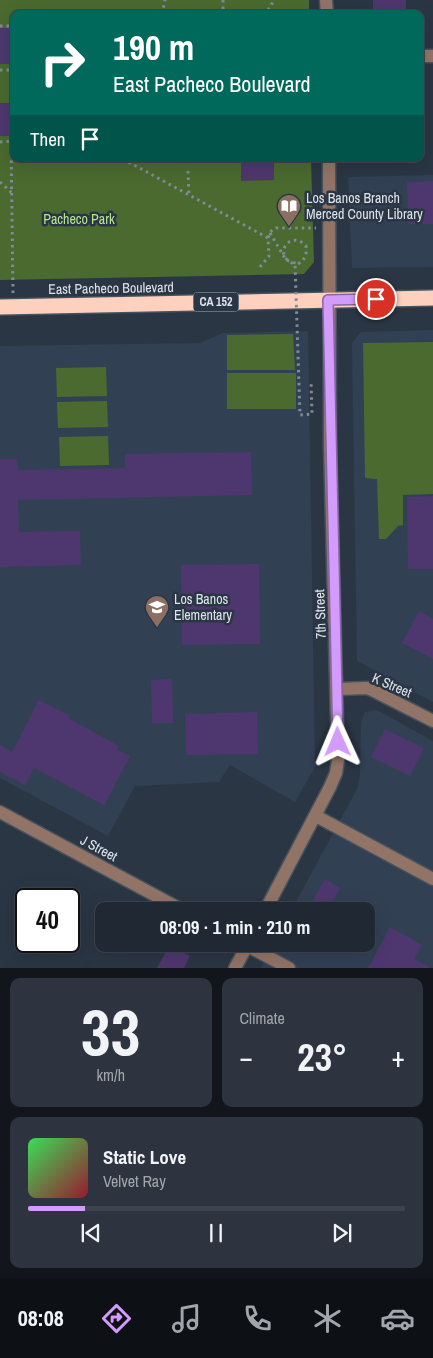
<!DOCTYPE html>
<html lang="en">
<head>
<meta charset="utf-8">
<style>
	body { margin:0; font-family:"Archivo Narrow",sans-serif; background:#2d343f; color:#f1f3f6; height:100vh; display:flex; flex-direction:column; font-size:19px; white-space:nowrap }
	* { box-sizing:border-box; margin:0 }
	p { font-size:16px; color:#a2a6ac }
	.icon { flex:none; width:28px; height:28px; fill:none; stroke:currentColor; stroke-width:2; stroke-linecap:round; stroke-linejoin:round }
	.map { position:relative; height:968px; overflow:hidden }
	.drawer { display:flex; flex-direction:column; gap:10px; padding:10px; background:#12161c; flex:1 }
	.drawer>* { flex:none }
	.top-card { position:absolute; left:10px; top:10px; width:414px; height:152px; border-radius:10px; box-shadow:0 5px 20px #0002,0 0 0 1px #3d444e; background:#00695c; color:#fff; overflow:hidden }
	.speed { position:absolute; left:15px; top:888px; display:flex; gap:10px; font-size:25px; font-weight:700; text-align:center }
	.speed>* { display:grid; place-content:center; width:65px; height:65px; border-radius:50%; background:#202833; box-shadow:0 5px 20px #0002,0 0 0 1px #3d444e; line-height:1 }
	.speed .limit { border:2px solid #111; border-radius:8px; background:#fff; color:#111 }
	.pin { position:absolute; display:grid; place-items:center; width:42px; height:42px; color:#fff; margin:-21px; border:2px solid #fff; border-radius:50%; box-shadow:0 1px 5px #0007 }
	.me { position:absolute; width:55px; margin:-28px; rotate:359deg; stroke-linejoin:round; filter:drop-shadow(0 0 4px #0008) }
	.turn { display:flex; align-items:center; gap:18px; height:105px; padding:0 20px; font-size:22px }
	.turn .icon { width:65px; height:65px; stroke-width:2.5 }
	.turn b { display:block; font-size:35px; line-height:42px }
	.then { display:flex; align-items:center; height:48px; padding:0 20px; background:#0003; gap:10px; font-size:19px }
	.big { font-size:38px; font-weight:700; line-height:1.1 }
	.drawer .widget { flex:1; display:flex; flex-direction:column; justify-content:center; gap:8px; min-width:0; padding:0 18px; border-radius:10px; background:#2d343f }
	.drawer .dial { align-items:center; gap:0 }
	.dial b { font-size:65px; line-height:1 }
	.song { display:flex; align-items:center; gap:15px }
	.cover { width:60px; height:60px; border-radius:8px; background:linear-gradient(135deg,hsl(130 70% 55%),hsl(350 70% 35%)) }
	.played { height:5px; border-radius:2px; background:linear-gradient(90deg,#d39cfc 15%,#3d444e 15%) }
	.keys { display:flex; justify-content:space-around; direction:ltr }
	.heat { display:flex; justify-content:space-between; align-items:center; font-size:28px; direction:ltr }
	.drawer .tiles { flex:1; display:grid; gap:10px; grid-template-columns:1fr 1fr }
	.widget:last-child { grid-column:span 2 }
	.trip { position:absolute; left:95px; top:902px; width:280px; height:50px; border-radius:10px; background:#202833; box-shadow:0 5px 20px #0002,0 0 0 1px #3d444e; font-weight:700; line-height:50px; text-align:center }
	.dock { display:flex; height:80px; justify-content:space-around; align-items:center; background:#0d1014; color:#a2a6ac }
	.dock .icon { width:35px; height:35px }
	.dock .selected { color:#d39cfc }
	.dock b { font-size:22px; color:#f1f3f6 }
	.map>svg:first-child { display:block }
</style>
</head>
<body>
<div class="map">
<svg width="433" height="968" viewBox="0 0 433 968">
	<rect width="100%" height="100%" fill="#2b3644"/>
	<g fill="#324054">
		<path d="M433,175V267L352,268L348,177Z"/>
		<path d="M433,330V702L357,661L352,343L361,332Z"/>
		<path d="M308,331L315,767L295,802L230,765L219,782L135,786L108,836L0,778V346L200,343L223,333Z"/>
		<path d="M377,710L433,741V968H261L273,944H366V911H291L357,789L360,775L361,722L365,712Z"/>
	</g>
	<g fill="#4a6a2f">
		<path d="M0,0H309V14H14V159H311L314,262L304,274L0,280Z"/>
		<path d="M293,334L295,370H227V335Z"/>
		<path d="M433,342V494L403,495V525L398,526L386,539H379L377,479L365,478L363,343Z"/>
		<path d="M106,367L107,396L57,397L56,368Z"/>
		<rect x="227" y="373" width="69" height="36"/>
		<path d="M107,401L108,427L58,428L57,402Z"/>
		<path d="M108,436L109,465L60,466L59,437Z"/>
	</g>
	<g fill="#4e376e">
		<path d="M373,0H406V12L373,14Z"/>
		<rect x="0" y="28" width="14" height="36"/>
		<rect x="0" y="103" width="14" height="33"/>
		<path d="M241,159H274V180L241,181Z"/>
		<path d="M433,181V224H408L407,182Z"/>
		<path d="M251,452L252,495L18,500L19,532L80,531L81,565L0,567V459H17L18,470L125,468V454Z"/>
		<path d="M433,496V569H408L407,497Z"/>
		<path d="M259,564L260,644L182,645L181,565Z"/>
		<path d="M419,611L433,619V659L402,643Z"/>
		<path d="M172,679L173,723H152L151,680Z"/>
		<path d="M39,700L70,716L68,718L119,746L117,750L130,756L104,805L34,768L25,785L0,772V745L12,752Z"/>
		<path d="M257,712L258,754L186,755L185,714Z"/>
		<path d="M385,729L424,748L410,776L371,757Z"/>
		<path d="M325,879L340,888L327,911H307Z"/>
		<path d="M390,927L422,945L414,959L431,968H368Z"/>
		<path d="M170,944L190,956L184,968H157Z"/>
	</g>
	<g fill="none" stroke-linecap="round" stroke-linejoin="round">
		<g stroke="#47525f" stroke-width="15">
			<g id="minor">
				<path d="M326,0L327,14"/>
				<path d="M420,56H433"/>
				<path d="M337,689L367,688L372,690L433,721"/>
				<path d="M0,812L184,911"/>
				<path d="M316,816L433,879"/>
				<path d="M265,911L330,787L336,773L338,760L330,445L329,159"/>
				<path d="M244,944L289,968"/>
				<path d="M235,968L248,944"/>
			</g>
		</g>
		<g stroke="#47525f" stroke-width="18">
			<path id="highway" d="M0,307L433,298"/>
		</g>
		<g stroke="#818a96" stroke-width="3" stroke-dasharray="2.5 4" stroke-linecap="butt">
			<path d="M223,0V14"/>
			<path d="M162,14L165,0"/>
			<path d="M263,14L271,7L273,0"/>
			<path d="M0,26H14"/>
			<path d="M0,70H14"/>
			<path d="M11,141L13,293"/>
			<path d="M0,142L14,141"/>
			<path d="M123,159L268,238"/>
			<path d="M188,171L189,195"/>
			<path d="M0,182L12,193"/>
			<path d="M270,233L286,260L298,264"/>
			<path d="M260,267L269,256L268,238L270,232L276,228H316"/>
		</g>
		<use href="#minor" stroke="#927467" stroke-width="12"/>
		<use href="#highway" stroke="#fed1bf" stroke-width="15"/>
		<path stroke="#818a96" stroke-width="3" stroke-dasharray="2.5 4" stroke-linecap="butt" d="M298,264C305,259 307,256 306,246C290,228 271,257 295,264L300,415L312,414L311,381"/>
	</g>
	<g fill="none" stroke-linecap="round" stroke-linejoin="round">
		<g stroke="#8965a4" stroke-width="12">
			<path id="route" d="M338,742L328,300L376,299"/>
		</g>
		<use href="#route" stroke="#d39cfc" stroke-width="9"/>
	</g>
	<defs>
		<g id="library-pin" transform="scale(1.25)"><path d="M0 17L-7.5 6A9.5 9.5 0 1 1 7.5 6Z" fill="#8d6e63" stroke="#2b3644"/><path d="M-6-4Q-3-5.5-.7-3.5V5Q-3 3-6 4ZM6-4Q3-5.5 .7-3.5V5Q3 3 6 4Z" fill="#fff"/></g>
		<g id="school-pin" transform="scale(1.25)"><path d="M0 17L-7.5 6A9.5 9.5 0 1 1 7.5 6Z" fill="#8d6e63" stroke="#2b3644"/><path d="M0-5L7-2L0 1L-7-2ZM-4 1L0 2.5L4 1V4Q0 6-4 4Z" fill="#fff"/></g>
	</defs>
	<g fill-rule="evenodd">
		<use href="#library-pin" x="289" y="206"/>
		<use href="#school-pin" x="157" y="607"/>
	</g>
	<g text-anchor="middle" dominant-baseline="central" stroke-width="5" stroke-linejoin="round" paint-order="stroke">
		<rect fill="#2b3644" stroke="#a7afba" stroke-width="1" x="193.5" y="292.5" width="45" height="19" rx="4"/>
		<g font-size="12" font-weight="bold" fill="#dce3ec">
			<text x="216" y="302">CA 152</text>
		</g>
		<g font-size="14" fill="#dce3ec" stroke="#2b3644" text-anchor="start">
			<text x="306" y="198">Los Banos Branch<tspan x="306" dy="16">Merced County Library</tspan></text>
			<text x="174" y="599">Los Banos<tspan x="174" dy="16">Elementary</tspan></text>
		</g>
		<g font-size="14" fill="#b6e68f" stroke="#2b3644">
			<text x="79" y="219">Pacheco Park</text>
		</g>
		<g font-size="14" fill="#dce3ec" stroke="#2b3644">
			<text transform="translate(111 288) rotate(-1)">East Pacheco Boulevard</text>
			<text transform="translate(320 614) rotate(-92)">7th Street</text>
			<text transform="translate(392 685) rotate(23)">K Street</text>
			<text transform="translate(99 848) rotate(28)">J Street</text>
		</g>
	</g>
</svg>
<div class="speed"><div class="limit">40</div></div>
<div class="pin" style="left:376px;top:299px;background:#d93025"><svg class="icon" aria-label="arrive" viewBox="0 0 24 24"><path d="M6 21V4h12l-3 4 3 4H6"/></svg></div>
<svg class="me" style="left:338px;top:742px" viewBox="-20 -20 40 40"><path d="M0-17L14 15 0 8-14 15z" fill="#d39cfc" stroke="#fff" stroke-width="4"/></svg>
<div class="trip">08:09 · 1 min · 210 m</div>
<div class="top-card">
<div class="turn"><svg class="icon" aria-label="right" viewBox="0 0 24 24"><path d="M7 20v-9h11M14 6l5 5-5 5"/></svg><div><b>190 m</b>East Pacheco Boulevard</div></div>
<div class="then">Then<svg class="icon" aria-label="arrive" viewBox="0 0 24 24"><path d="M6 21V4h12l-3 4 3 4H6"/></svg></div>
</div>
</div>
<section class="drawer">
<div class="tiles">
<div class="widget dial"><b>33</b><p>km/h</p></div>
<div class="widget"><p>Climate</p>
<div class="heat"><a>−</a><b class="big">23°</b><a>+</a></div>
</div>
<div class="widget">
<div class="song"><i class="cover"></i><div><b>Static Love</b><p>Velvet Ray</p></div></div>
<div class="played"></div>
<div class="keys"><svg class="icon" aria-label="previous" viewBox="0 0 24 24"><path d="M18 5L8 12l10 7zM5 5v14"/></svg><svg class="icon" aria-label="pause" viewBox="0 0 24 24"><path d="M8 5v14M16 5v14"/></svg><svg class="icon" aria-label="next" viewBox="0 0 24 24"><path d="M6 5l10 7-10 7zM19 5v14"/></svg></div>
</div>
</div>
</section>
<nav class="dock">
<b>08:08</b>
<svg class="icon selected" aria-label="directions" viewBox="0 0 24 24"><path d="M12 3l9 9-9 9-9-9zM9 14v-3h6M13 9l2 2-2 2"/></svg>
<svg class="icon" aria-label="music" viewBox="0 0 24 24"><path d="M9 18V5l10-2v13"/><circle cx="6" cy="18" r="3"/><circle cx="16" cy="16" r="3"/></svg>
<svg class="icon" aria-label="phone" viewBox="0 0 24 24"><path d="M5 4h4l2 5-3 2q2 4 5 5l2-3 5 2v4C11 20 4 13 5 4z"/></svg>
<svg class="icon" aria-label="climate" viewBox="0 0 24 24"><path d="M12 3v18M4 7l16 10M4 17L20 7"/></svg>
<svg class="icon" aria-label="car" viewBox="0 0 24 24"><path d="M5 17H2v-5l4-1 3-4h7l3 4 3 1v5h-3M9 17h6M6 11h13"/><circle cx="7" cy="17" r="2"/><circle cx="17" cy="17" r="2"/></svg>
</nav>
</body>
</html>
